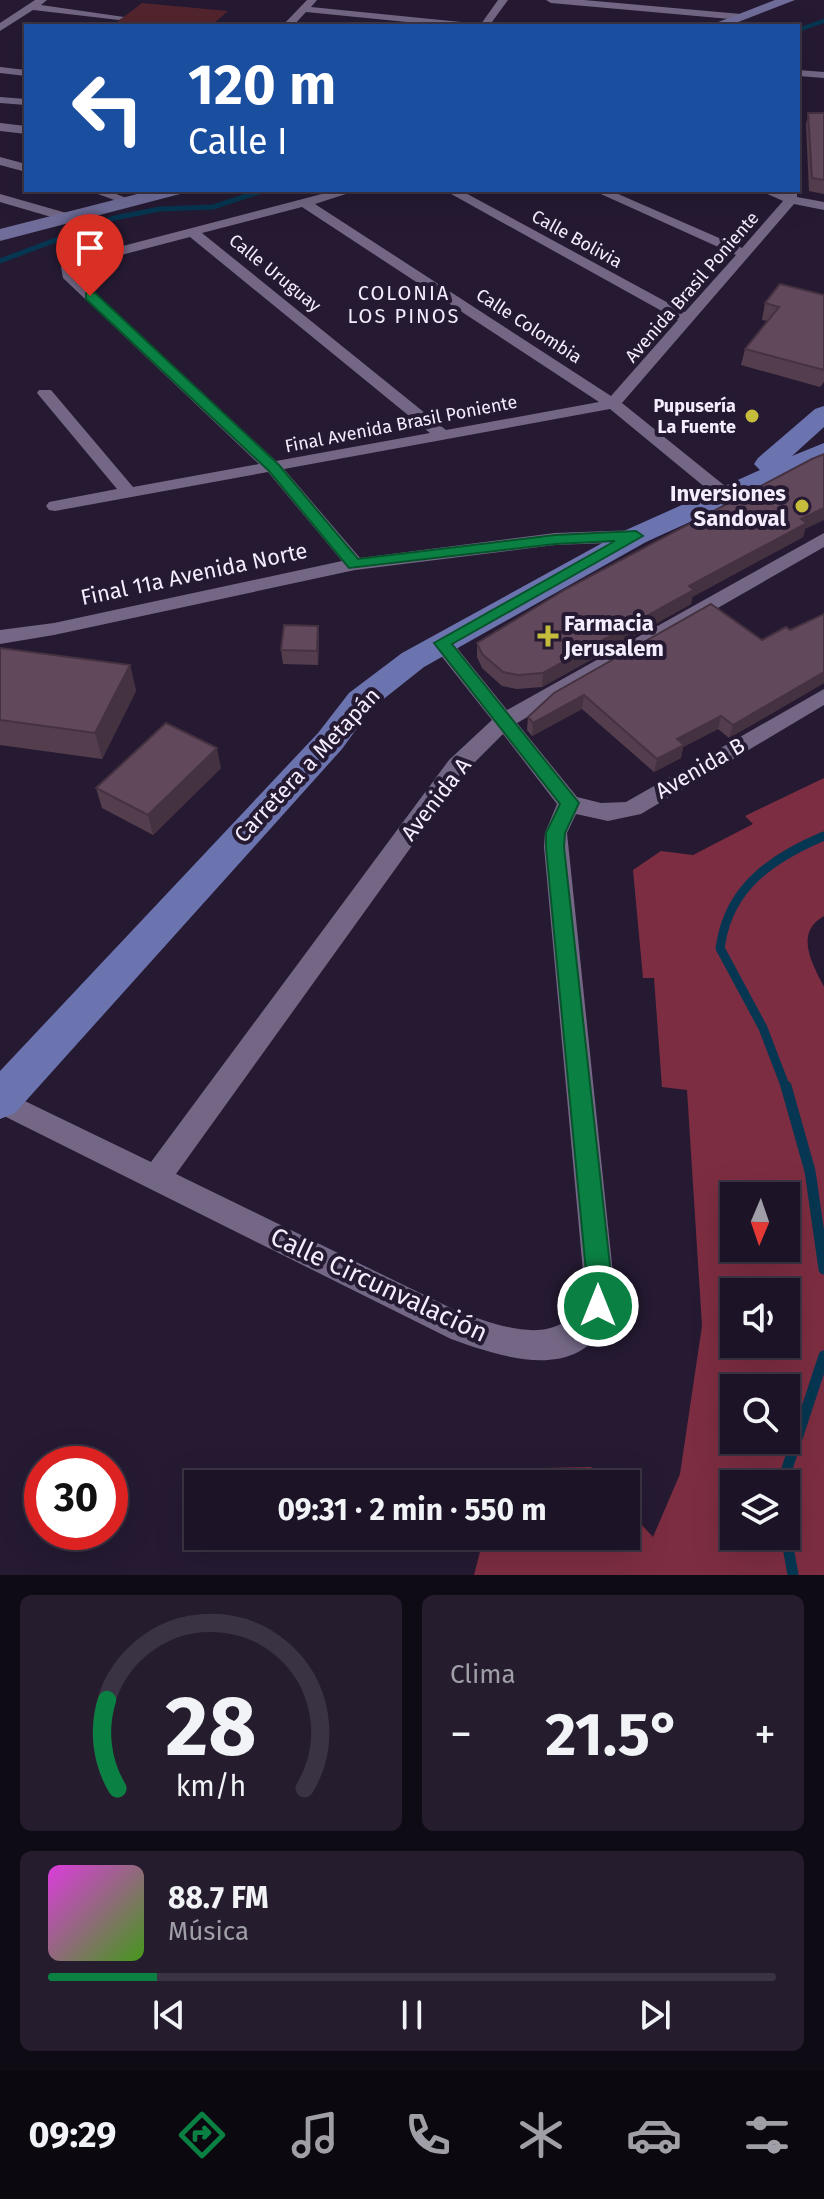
<!DOCTYPE html>
<html lang="es">
<head>
<meta charset="utf-8">
<style>
	body { margin:0; font-family:"Fira Sans",sans-serif; background:#251d2e; color:#f1f3f6; height:100vh; display:flex; flex-direction:column; font-size:30px; white-space:nowrap }
	* { box-sizing:border-box; margin:0 }
	p { font-size:26px; color:#a09ea7 }
	.icon { flex:none; width:44px; height:44px; fill:none; stroke:currentColor; stroke-width:2; stroke-linecap:round; stroke-linejoin:round }
	.map { position:relative; height:1575px; overflow:hidden }
	.panel { display:flex; flex-direction:column; gap:20px; padding:20px; background:#0f0b15; flex:1 }
	.panel>* { flex:none }
	.hud { position:absolute; left:24px; top:24px; width:776px; height:168px; border-radius:0px; box-shadow:0 8px 32px #0002,0 0 0 2px #3a3343; background:#1a4fa0; color:#fff; overflow:hidden }
	.needle { width:52px; rotate:182deg }
	.controls { position:absolute; left:720px; top:1182px; display:grid; gap:16px }
	.controls a { display:grid; place-items:center; width:80px; height:80px; border-radius:0px; background:#1c1426; box-shadow:0 8px 32px #0002,0 0 0 2px #3a3343; font-size:40px }
	.speed { position:absolute; left:24px; top:1446px; display:flex; gap:16px; font-size:40px; font-weight:700; text-align:center }
	.speed>* { display:grid; place-content:center; width:104px; height:104px; border-radius:50%; background:#1c1426; box-shadow:0 8px 32px #0002,0 0 0 2px #3a3343; line-height:1 }
	.speed .limit { border:12px solid #d22; background:#fff; color:#111 }
	.pin { position:absolute; display:grid; place-items:center; width:68px; height:68px; color:#fff; margin:-82px -34px; border-radius:50% 50% 50% 0; rotate:-45deg; box-shadow:0 0 8px #0007 }
	.pin .icon { rotate:45deg }
	.me { position:absolute; width:88px; margin:-44px; rotate:0deg; stroke-linejoin:round; filter:drop-shadow(0 0 6px #0008) }
	.turn { display:flex; align-items:center; gap:28px; height:168px; padding:0 32px; font-size:36px }
	.turn .icon { width:104px; height:104px; stroke-width:2.5 }
	.turn b { display:block; font-size:56px; line-height:68px }
	.big { font-size:60px; font-weight:700; line-height:1.1 }
	.panel .card { flex:1; display:flex; flex-direction:column; justify-content:center; gap:12px; min-width:0; padding:0 28px; border-radius:12px; background:#251d2e }
	.panel .dial { align-items:center; gap:0 }
	.dial svg { height:208px; overflow:visible; fill:none; stroke:#3a3343; stroke-width:7; stroke-linecap:round; text-anchor:middle }
	.dial text { fill:#f1f3f6; stroke:none }
	.song { display:flex; align-items:center; gap:24px }
	.cover { width:96px; height:96px; border-radius:12px; background:linear-gradient(135deg,hsl(300 70% 55%),hsl(100 70% 35%)) }
	.played { height:8px; border-radius:4px; background:linear-gradient(90deg,#0b8043 15%,#3a3343 15%) }
	.keys { display:flex; justify-content:space-around; direction:ltr }
	.heat { display:flex; justify-content:space-between; align-items:center; font-size:44px; direction:ltr }
	.panel .tiles { flex:1; display:grid; gap:20px; grid-template-columns:1fr 1fr }
	.card:last-child { grid-column:span 2 }
	.trip { position:absolute; left:184px; top:1470px; width:456px; height:80px; border-radius:0px; background:#1c1426; box-shadow:0 8px 32px #0002,0 0 0 2px #3a3343; font-weight:700; line-height:80px; text-align:center }
	.menu { display:flex; height:128px; justify-content:space-around; align-items:center; background:#0b080f; color:#a09ea7 }
	.menu .icon { width:56px; height:56px }
	.menu .selected { color:#0b8043 }
	.menu b { font-size:36px; color:#f1f3f6 }
	.map>svg:first-child { display:block }
</style>
</head>
<body>
<div class="map">
<svg width="824" height="1575" viewBox="0 0 824 1575">
	<rect width="100%" height="100%" fill="#251a32"/>
	<path fill="#52242e" d="M142,3L228,11L211,26H112Z"/>
	<g fill="#7d2d41" fill-rule="evenodd">
		<path d="M824,778V916C794,933 812,963 824,987V1575H474L484,1536H626V1508L653,1537L680,1474L702,1326L687,1090L662,1087L654,978H643L633,870L661,851L693,855L753,824L745,816ZM734,1196H786V1248H734ZM734,1292H786V1344H734ZM734,1388H786V1440H734ZM734,1484H786V1536H734Z"/>
		<path d="M591,1467L606,1484H526L543,1468Z"/>
	</g>
	<g fill="none" stroke-linecap="round" stroke-linejoin="round">
		<path stroke="#063651" stroke-width="4" d="M798,30L824,21"/>
		<path stroke="#063651" stroke-width="5" d="M0,261L114,218L160,209L213,207L265,190"/>
		<path stroke="#063651" stroke-width="9" d="M786,1088L763,1028L720,948L721,943C730,886 774,857 824,836"/>
		<g stroke="#063651" stroke-width="11">
			<path d="M786,1086L810,1171L824,1269"/>
			<path d="M782,1484L824,1356"/>
			<path d="M786,1535L793,1575"/>
		</g>
		<g fill="#736785" fill-rule="evenodd">
			<path d="M35,0H47L41,5L124,17L119,20L33,10L0,31V23Z"/>
			<path d="M307,0H317L311,7L481,24L498,0H508L489,26H447L306,12L293,26H282Z"/>
			<path d="M546,0H584L741,14L746,17L741,20L551,3Z"/>
			<path d="M0,67L26,70V76L0,73Z"/>
			<path d="M798,70L824,72V78L798,76Z"/>
			<path d="M0,97L26,99V105L0,103Z"/>
			<path d="M0,123L26,126V134L0,131Z"/>
			<path d="M0,157L26,164V172L0,165Z"/>
			<path d="M87,190H106L134,201L128,205Z"/>
			<path d="M337,190H358L315,204L611,396L678,320L444,190H460L685,312L736,255L592,190H609L742,248L783,201L759,190L785,193V190H797V197L824,202V210L794,204L622,403L730,490L733,494L730,498H718L610,409L284,469L360,558L555,533L636,530L645,536L636,542L555,545L355,570L54,635L0,644V630L54,623L342,561L268,472L55,511L49,510L46,506L49,502L117,489L37,393L39,390H51L133,487L259,464L63,278L61,267L73,259ZM302,207L599,402L446,430L202,233ZM190,237L430,433L276,461L75,274V269L83,265Z"/>
			<path d="M0,194L70,214L72,217L65,221L0,202Z"/>
			<path d="M824,533V547L517,723L577,797L601,803L626,802L824,689V705L641,814L608,821L576,814L567,833L615,1293C611,1304 608,1318 602,1329C570,1382 496,1355 451,1339L0,1114V1089L151,1162L449,760L492,720L435,648L432,643L435,638H449L507,710ZM503,734L557,804L545,833L544,847L585,1293C564,1352 502,1327 457,1311L176,1174L465,772Z"/>
		</g>
		<g fill="#706d9a" fill-rule="evenodd">
			<path d="M775,0H795L728,26H708Z"/>
			<path d="M153,190H183L180,194L0,241V229Z"/>
		</g>
		<path fill="#6c74b0" fill-rule="evenodd" d="M824,406V427L792,456L824,443V461L646,542L424,667L371,709L342,749L15,1113L0,1119V1071L318,733L349,693L402,653L626,530L760,470L754,464L758,458L815,409Z"/>
	</g>
	<g fill="#543e4e">
		<path d="M808,113H824V194L809,191L806,125Z"/>
		<path d="M824,295V382L820,387L741,365L745,349L767,321L762,320L765,303Z"/>
		<path d="M805,529L803,537L692,597L691,604L542,687L517,689L502,686L482,668L477,657V643Z"/>
		<path d="M824,614V683L729,738L718,729L683,747L681,758L654,772L582,709L532,736L527,730L528,717L554,693L762,640L790,630Z"/>
		<path d="M318,626L319,640L318,665L283,664L281,650Z"/>
		<path d="M0,648L130,665L136,691L102,759L0,745Z"/>
		<path d="M221,768L153,835L102,808L96,788Z"/>
	</g>
	<g fill="#453240">
		<path d="M824,508V520L805,529L803,537L692,597L691,604L542,687L543,673L801,519Z"/>
		<path d="M318,626L319,640L318,665L317,651Z"/>
		<path d="M130,665L136,691L102,759L95,733Z"/>
		<path d="M824,672V683L729,738L733,725Z"/>
		<path d="M584,695L582,709L532,736L533,723Z"/>
		<path d="M721,716L718,729L683,747L681,758L654,772L657,759L677,739Z"/>
		<path d="M217,748L221,768L153,835L148,815Z"/>
	</g>
	<g fill="#62485b" stroke="#453240" stroke-width="2">
		<path d="M808,113H824V180L812,178Z"/>
		<path d="M780,284L824,295V370L745,349L779,307L765,303Z"/>
		<path d="M824,454V508L801,519L807,523L689,586L694,590L543,673L518,675L503,672L482,654L477,643L566,589L812,459Z"/>
		<path d="M711,604L762,640L786,627L790,630L824,614V672L733,725L721,716L677,739L684,745L657,759L584,695L533,723L528,717L554,693Z"/>
		<path d="M284,625L318,626L317,651L281,650Z"/>
		<path d="M0,648L130,665L95,733L0,720Z"/>
		<path d="M166,723L217,748L148,815L96,788Z"/>
	</g>
	<path fill="#0b8043" stroke="#07532c" stroke-width="2" d="M86,293H95L279,465L358,559L555,535L636,531L643,536L452,644L579,803L565,833L564,847L613,1293L606,1315L598,1318L589,1315L585,1306L588,1293L546,847V833L560,804L434,643L615,541L555,544L349,568L269,471L86,299Z"/>
	<g fill="#c6bc3c" stroke="#251a32" stroke-width="3">
		<circle cx="752" cy="416" r="8"/>
		<circle cx="802" cy="506" r="8"/>
		<path d="M544 624h8v8h8v8h-8v8h-8v-8h-8v-8h8z"/>
	</g>
	<g text-anchor="middle" dominant-baseline="central" stroke-width="8" stroke-linejoin="round" paint-order="stroke">
		<g font-size="18" fill="#f3edfe" stroke="#251a32">
			<text transform="translate(577 239) rotate(29)">Calle Bolivia</text>
			<text transform="translate(275 273) rotate(39)">Calle Uruguay</text>
			<text transform="translate(692 287) rotate(-49)">Avenida Brasil Poniente</text>
			<text transform="translate(529 326) rotate(33)">Calle Colombia</text>
			<text transform="translate(401 424) rotate(-11)">Final Avenida Brasil Poniente</text>
		</g>
		<g font-size="18" font-weight="bold" fill="#f3edfe" stroke="#251a32" text-anchor="end">
			<text x="736" y="406">Pupusería<tspan x="736" dy="21">La Fuente</tspan></text>
		</g>
		<g font-size="20" letter-spacing="2" fill="#f3edfe" stroke="#251a32">
			<text x="404" y="293">COLONIA<tspan x="404" dy="23">LOS PINOS</tspan></text>
		</g>
		<g font-size="22" font-weight="bold" fill="#f3edfe" stroke="#251a32" text-anchor="end">
			<text x="786" y="493">Inversiones<tspan x="786" dy="25">Sandoval</tspan></text>
			<text x="564" y="623" text-anchor="start">Farmacia<tspan x="564" dy="25">Jerusalem</tspan></text>
		</g>
		<g font-size="22" fill="#f3edfe" stroke="#251a32">
			<text transform="translate(194 574) rotate(-12)">Final 11a Avenida Norte</text>
			<text transform="translate(307 765) rotate(-47)">Carretera a Metapán</text>
			<text transform="translate(700 768) rotate(-30)">Avenida B</text>
			<text transform="translate(436 799) rotate(-52)">Avenida A</text>
		</g>
		<g font-size="26" fill="#f3edfe" stroke="#251a32">
			<text transform="translate(379 1285) rotate(25)">Calle Circunvalación</text>
		</g>
	</g>
</svg>
<div class="controls">
<a><svg class="needle" viewBox="-14 -14 28 28"><path d="M0-13l5 13h-10z" fill="#e53935"/><path d="M0 13l5-13h-10z" fill="#a09ea7"/></svg></a>
<a><svg class="icon" aria-label="sound" viewBox="0 0 24 24"><path d="M4 9h4l5-4v14l-5-4H4zM17 9q2 3 0 6"/></svg></a>
<a><svg class="icon" aria-label="search" viewBox="0 0 24 24"><circle cx="10" cy="10" r="6"/><path d="M15 15l6 6"/></svg></a>
<a><svg class="icon" aria-label="layers" viewBox="0 0 24 24"><path d="M12 4l9 5-9 5-9-5zM3 14l9 5 9-5"/></svg></a>
</div>
<div class="speed"><div class="limit">30</div></div>
<div class="pin" style="left:90px;top:296px;background:#d93025"><svg class="icon" aria-label="arrive" viewBox="0 0 24 24"><path d="M6 21V4h12l-3 4 3 4H6"/></svg></div>
<svg class="me" style="left:598px;top:1306px" viewBox="-20 -20 40 40"><circle r="17" fill="#0b8043" stroke="#fff" stroke-width="3"/><path d="M0-11L8 9 0 5-8 9z" fill="#fff"/></svg>
<div class="trip">09:31 · 2 min · 550 m</div>
<div class="hud">
<div class="turn"><svg class="icon" aria-label="left" viewBox="0 0 24 24"><path d="M17 20v-9H6M10 6l-5 5 5 5"/></svg><div><b>120 m</b>Calle I</div></div>
</div>
</div>
<section class="panel">
<div class="tiles">
<div class="card dial"><svg viewBox="0 0 100 80">
<path d="M14 69A42 42 0 1 1 86 69"/>
<path d="M14 69A42 42 0 0 1 10 35" stroke="#0b8043"/>
<text x="50" y="56" font-size="32" font-weight="700">28</text>
<text x="50" y="72" font-size="11">km/h</text>
</svg></div>
<div class="card"><p>Clima</p>
<div class="heat"><a>−</a><b class="big">21.5°</b><a>+</a></div>
</div>
<div class="card">
<div class="song"><i class="cover"></i><div><b>88.7 FM</b><p>Música</p></div></div>
<div class="played"></div>
<div class="keys"><svg class="icon" aria-label="previous" viewBox="0 0 24 24"><path d="M18 5L8 12l10 7zM5 5v14"/></svg><svg class="icon" aria-label="pause" viewBox="0 0 24 24"><path d="M8 5v14M16 5v14"/></svg><svg class="icon" aria-label="next" viewBox="0 0 24 24"><path d="M6 5l10 7-10 7zM19 5v14"/></svg></div>
</div>
</div>
</section>
<nav class="menu">
<b>09:29</b>
<svg class="icon selected" aria-label="directions" viewBox="0 0 24 24"><path d="M12 3l9 9-9 9-9-9zM9 14v-3h6M13 9l2 2-2 2"/></svg>
<svg class="icon" aria-label="music" viewBox="0 0 24 24"><path d="M9 18V5l10-2v13"/><circle cx="6" cy="18" r="3"/><circle cx="16" cy="16" r="3"/></svg>
<svg class="icon" aria-label="phone" viewBox="0 0 24 24"><path d="M5 4h4l2 5-3 2q2 4 5 5l2-3 5 2v4C11 20 4 13 5 4z"/></svg>
<svg class="icon" aria-label="climate" viewBox="0 0 24 24"><path d="M12 3v18M4 7l16 10M4 17L20 7"/></svg>
<svg class="icon" aria-label="car" viewBox="0 0 24 24"><path d="M5 17H2v-5l4-1 3-4h7l3 4 3 1v5h-3M9 17h6M6 11h13"/><circle cx="7" cy="17" r="2"/><circle cx="17" cy="17" r="2"/></svg>
<svg class="icon" aria-label="filters" viewBox="0 0 24 24"><path d="M4 7h16M4 17h16"/><circle cx="9" cy="7" r="2"/><circle cx="15" cy="17" r="2"/></svg>
</nav>
</body>
</html>
